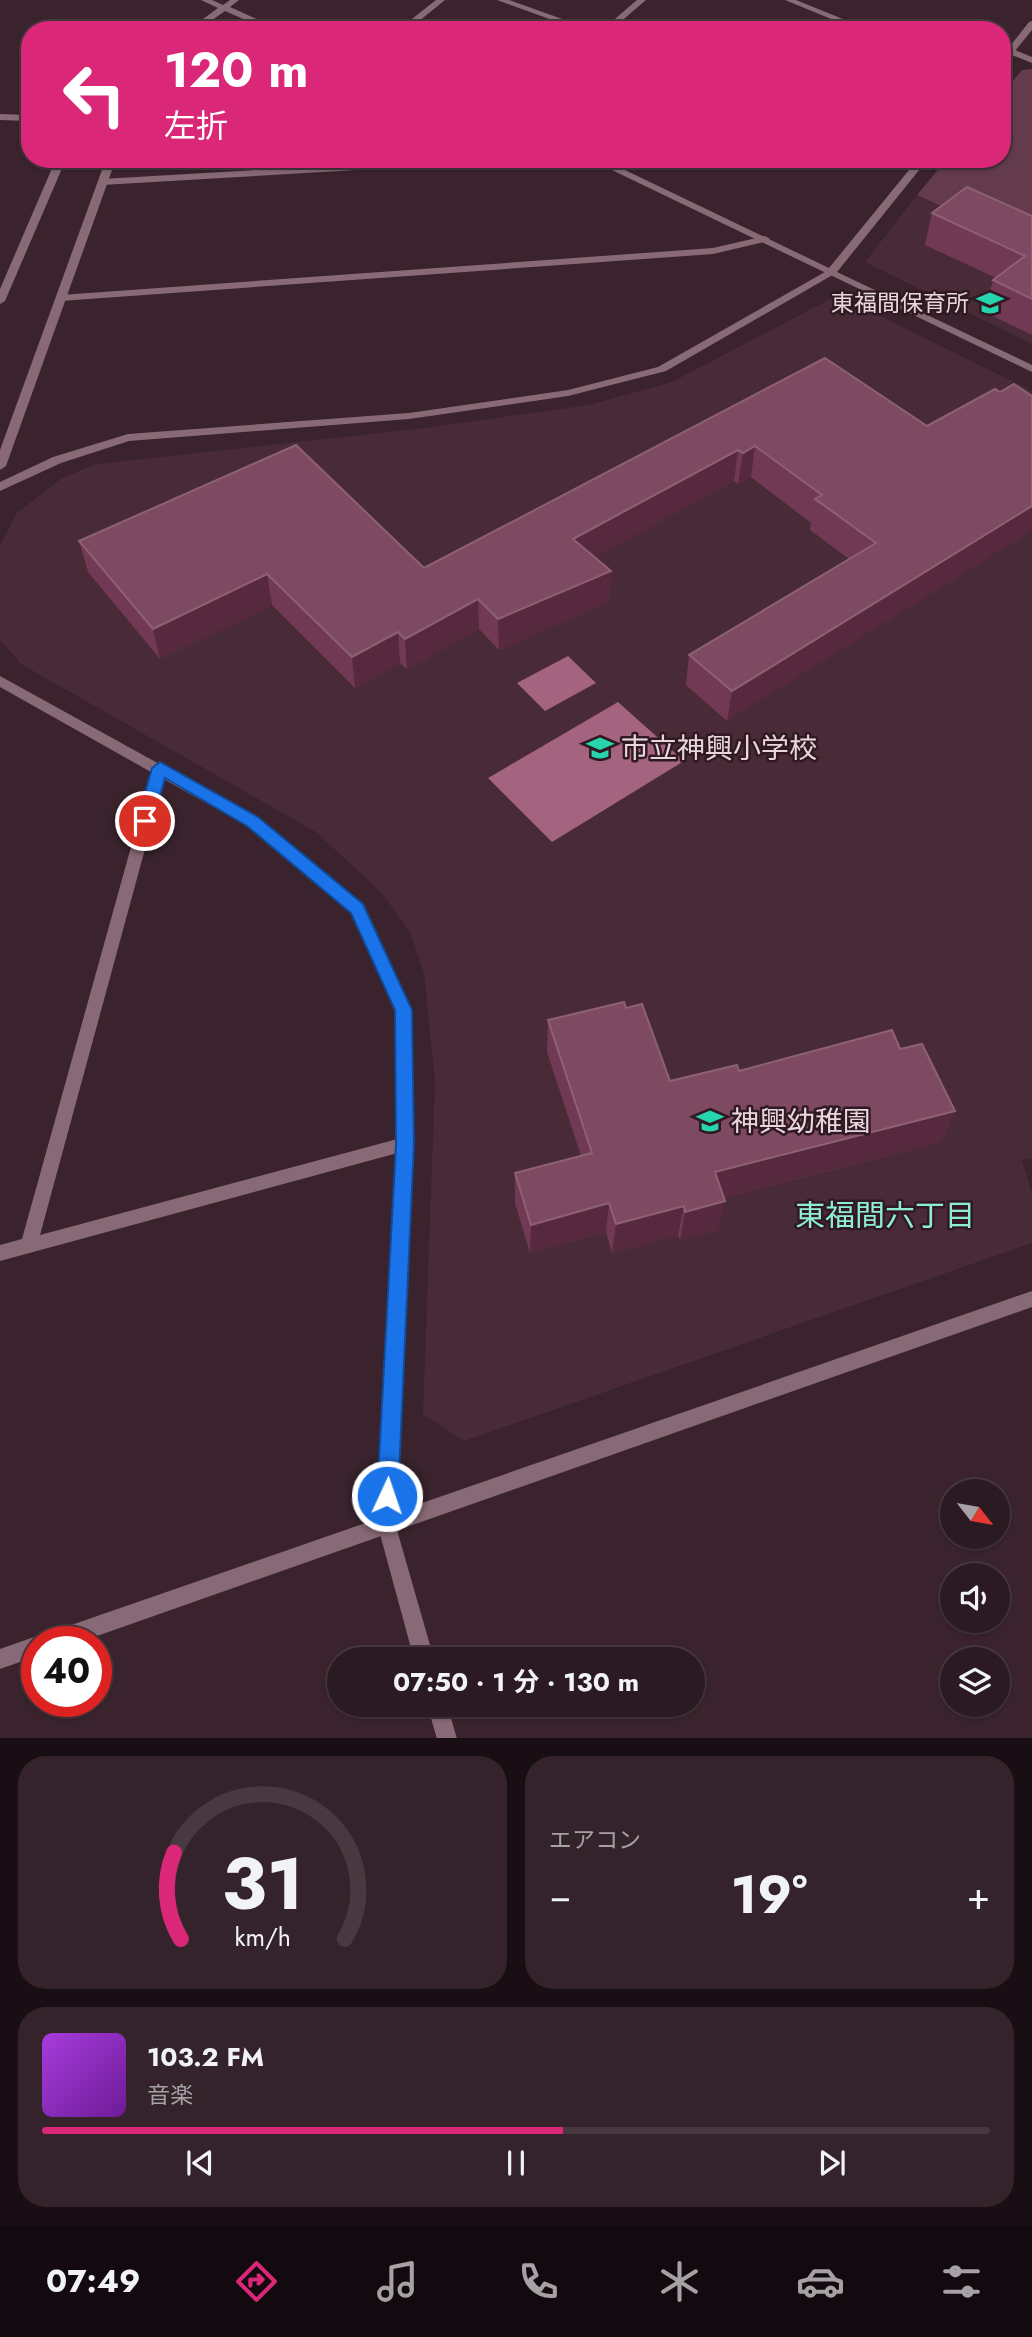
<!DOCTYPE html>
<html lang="ja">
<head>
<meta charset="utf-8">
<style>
	body { margin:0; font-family:Jost,"Noto Sans JP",sans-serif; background:#34232a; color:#f1f3f6; height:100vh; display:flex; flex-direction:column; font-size:26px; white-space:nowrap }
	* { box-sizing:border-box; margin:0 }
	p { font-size:23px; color:#a6a1a5 }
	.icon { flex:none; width:38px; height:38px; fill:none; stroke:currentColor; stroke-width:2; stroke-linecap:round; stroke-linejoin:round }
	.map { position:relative; height:1738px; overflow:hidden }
	.sheet { display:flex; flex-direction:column; gap:18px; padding:18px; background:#180e13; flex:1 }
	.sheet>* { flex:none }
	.guide { position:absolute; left:21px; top:21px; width:990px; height:147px; border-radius:28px; box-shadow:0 2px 5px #0004,0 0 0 2px #483840; background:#db2777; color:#fff; overflow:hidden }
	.needle { width:46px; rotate:121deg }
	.tools { position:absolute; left:940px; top:1479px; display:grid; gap:14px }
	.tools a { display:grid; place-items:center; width:70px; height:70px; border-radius:50%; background:#2c1a22; box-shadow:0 2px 5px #0004,0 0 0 2px #483840; font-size:35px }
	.speed { position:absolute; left:21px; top:1626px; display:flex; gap:14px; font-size:35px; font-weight:700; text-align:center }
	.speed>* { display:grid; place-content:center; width:91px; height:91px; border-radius:50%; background:#2c1a22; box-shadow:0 2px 5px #0004,0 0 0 2px #483840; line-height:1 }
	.speed .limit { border:10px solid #d22; background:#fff; color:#111 }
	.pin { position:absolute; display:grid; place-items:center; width:60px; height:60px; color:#fff; margin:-30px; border:4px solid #fff; border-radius:50%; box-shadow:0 2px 7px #0007 }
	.me { position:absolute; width:77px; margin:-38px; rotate:3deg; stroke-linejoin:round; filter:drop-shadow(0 0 5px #0008) }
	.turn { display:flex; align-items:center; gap:24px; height:147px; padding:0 28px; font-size:32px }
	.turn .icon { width:91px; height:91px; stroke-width:2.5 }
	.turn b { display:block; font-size:49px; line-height:60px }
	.big { font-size:52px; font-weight:700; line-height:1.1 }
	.sheet .tile { flex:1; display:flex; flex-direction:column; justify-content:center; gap:10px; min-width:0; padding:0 24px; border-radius:28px; background:#34232a }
	.sheet .dial { align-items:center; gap:0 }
	.dial svg { height:182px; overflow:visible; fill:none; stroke:#483840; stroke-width:7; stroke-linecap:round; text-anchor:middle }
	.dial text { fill:#f1f3f6; stroke:none }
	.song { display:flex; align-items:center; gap:21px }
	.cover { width:84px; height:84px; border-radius:10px; background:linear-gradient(135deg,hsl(280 70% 55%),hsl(280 70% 35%)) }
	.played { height:7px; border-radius:4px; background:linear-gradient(90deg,#db2777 55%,#483840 55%) }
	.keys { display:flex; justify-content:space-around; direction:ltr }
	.heat { display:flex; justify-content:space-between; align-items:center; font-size:38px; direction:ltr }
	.sheet .tiles { flex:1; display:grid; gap:18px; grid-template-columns:1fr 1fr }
	.tile:last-child { grid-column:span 2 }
	.trip { position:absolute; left:327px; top:1647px; width:378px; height:70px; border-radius:35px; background:#2c1a22; box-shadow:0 2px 5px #0004,0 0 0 2px #483840; font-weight:700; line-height:70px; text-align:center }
	.tabs { display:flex; height:112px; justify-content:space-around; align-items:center; background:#120a0e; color:#a6a1a5 }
	.tabs .icon { width:49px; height:49px }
	.tabs .selected { color:#db2777 }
	.tabs b { font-size:32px; color:#f1f3f6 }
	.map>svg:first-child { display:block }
</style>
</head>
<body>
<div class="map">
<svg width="1032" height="1739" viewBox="0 0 1032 1739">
	<rect width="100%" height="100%" fill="#3a232d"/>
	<g fill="#482b37">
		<path d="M917,195L1032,248V344L865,262Z"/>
		<path d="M838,295L1032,391V1158L1022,1160L1032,1194V1243L464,1441L423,1414L435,1081L424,974L411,934L381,892L316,832L21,664L0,640V545L17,513L62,478L96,464L417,429L589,405L672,382Z"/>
	</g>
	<path fill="#633b4d" d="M1032,69V248L917,195L947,159H1003V93L1022,70Z"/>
	<g fill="#a4637f">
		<path d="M568,656L596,683L545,711L517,683Z"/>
		<path d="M618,702L684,761L552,842L488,778Z"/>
	</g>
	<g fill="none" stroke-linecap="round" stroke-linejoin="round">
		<g fill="#886a76" fill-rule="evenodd">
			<path d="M436,0H445L408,30H398Z"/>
			<path d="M497,0H509L593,30H580Z"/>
			<path d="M637,0H646L611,30H602Z"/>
			<path d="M785,0H796L870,30H858Z"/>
			<path d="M1010,48L1032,57V63L1007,53V49Z"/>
			<path d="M0,114L30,115V121L0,120Z"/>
			<path d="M56,159H66L5,301L0,304V289Z"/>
			<path d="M441,159H498L493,162L102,185L97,182L102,179Z"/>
			<path d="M901,159H914L923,165L915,167Z"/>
			<path d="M765,236L770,239L768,241L713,254L61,301L56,298L61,295L713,248Z"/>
			<path d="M832,268L837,271L836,273L666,371L568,396L409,419L129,441L61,463L0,491V482L53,457L128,434L409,413L568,390L658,367Z"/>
			<path d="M160,763L167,768L40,1235L405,1137L411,1139L413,1144L411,1149L405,1151L0,1261V1245L22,1239L153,768Z"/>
			<path d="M386,1514L392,1517L395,1523L434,1659H414L377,1523L380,1517Z"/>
			<path d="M427,1704H447L457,1739H437Z"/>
		</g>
		<g fill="#886a76" fill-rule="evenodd">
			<path d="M201,0H212L223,5L230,0H239L230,7L281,30H269L225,11L198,30H188L218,8Z"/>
			<path d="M1032,21V30L1006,62L1003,63V55L1029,22Z"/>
			<path d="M106,159H116L6,466L0,470V450Z"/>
			<path d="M589,159H602L829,268L918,159H928L837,272L1032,365V372Z"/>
			<path d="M0,676L257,818L362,905L364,909L410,1010L413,1144L396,1512L1032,1291V1307L80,1642H37V1656L0,1669V1649L37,1636L43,1639L44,1635L51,1632L377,1519L397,1144L396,1010L352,913L247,826L0,687Z"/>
		</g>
	</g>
	<g fill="#713953">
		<path d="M932,213L1032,216V335L984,312L993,280L996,278L925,245Z"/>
		<path d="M825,358L927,426L1000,392L727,721L686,685L689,655L849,559L810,530L811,523L751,477L738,484L734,481L595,557L611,571L609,602L499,650L479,629L407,669L400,663L355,688L272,605L160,659L88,572L79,541L424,568Z"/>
		<path d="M626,1008L670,1081L900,1049L955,1111L941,1142L724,1198L718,1230L680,1240L678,1235L612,1253L606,1232L530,1253L515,1203V1173L581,1156L547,1052L548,1020Z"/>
	</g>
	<g fill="#56293e">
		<path d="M755,446L751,477L738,484L743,453Z"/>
		<path d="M738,450L734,481L572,570L573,539Z"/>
		<path d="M1032,506V531L727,721L732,691Z"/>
		<path d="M611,571L609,602L499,650L498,619Z"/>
		<path d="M267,574L272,605L160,659L153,629Z"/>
		<path d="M478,599L479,629L407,669L405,639Z"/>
		<path d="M398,632L400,663L355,688L352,657Z"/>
		<path d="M955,1111L941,1142L708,1202L715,1172Z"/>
		<path d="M725,1201L718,1230L680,1240L685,1212Z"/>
		<path d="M609,1203L606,1232L530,1253L531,1225Z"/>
		<path d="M684,1206L678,1235L612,1253L616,1224Z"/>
	</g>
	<g fill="#7e4a62" stroke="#8e6075" stroke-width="2">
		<path d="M967,187L1032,216V299L993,280L1025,256L932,213Z"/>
		<path d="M825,358L927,426L995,389L1000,392L1014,384L1032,396V506L732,691L689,655L876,543L815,499L822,495L755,446L743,453L738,450L573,539L611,571L498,619L478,599L405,639L398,632L352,657L267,574L153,629L79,541L296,445L424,568Z"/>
		<path d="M624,1002L626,1008L642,1004L670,1081L737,1065L739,1071L892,1030L900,1049L922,1044L955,1111L715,1172L725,1201L685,1212L684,1206L616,1224L609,1203L531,1225L515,1173L592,1153L548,1020Z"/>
	</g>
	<path fill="#1a73e8" stroke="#114b97" stroke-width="2" d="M160,762L258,817L363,904L412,1010L414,1144L398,1496L395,1503L387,1506L380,1503L377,1496L396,1144L395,1010L351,913L247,826L165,778L153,821L145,827L140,825L137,821L152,768Z"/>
	<defs>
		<g id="school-bare" transform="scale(2.1)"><path d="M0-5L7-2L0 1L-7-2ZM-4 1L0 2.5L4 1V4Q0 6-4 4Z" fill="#26d5ae" stroke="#301923" stroke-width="2.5" paint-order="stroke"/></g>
	</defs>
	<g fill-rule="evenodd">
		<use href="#school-bare" x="990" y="303"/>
		<use href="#school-bare" x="600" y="748"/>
		<use href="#school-bare" x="710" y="1121"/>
	</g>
	<g text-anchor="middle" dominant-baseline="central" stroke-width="5" stroke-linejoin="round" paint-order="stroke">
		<g font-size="23" fill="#e7d7dd" stroke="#301923" text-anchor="end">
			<text x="969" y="303">東福間保育所</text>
		</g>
		<g font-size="28" fill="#e7d7dd" stroke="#301923" text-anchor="start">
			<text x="621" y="748">市立神興小学校</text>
			<text x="731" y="1121">神興幼稚園</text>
		</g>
		<g font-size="30" fill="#8eeed1" stroke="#301923">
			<text x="885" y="1215">東福間六丁目</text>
		</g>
	</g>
</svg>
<div class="tools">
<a><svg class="needle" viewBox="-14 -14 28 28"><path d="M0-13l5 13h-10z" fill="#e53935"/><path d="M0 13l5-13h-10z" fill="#a6a1a5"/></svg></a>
<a><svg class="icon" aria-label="sound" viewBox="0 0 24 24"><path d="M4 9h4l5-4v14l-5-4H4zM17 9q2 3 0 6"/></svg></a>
<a><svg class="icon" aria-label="layers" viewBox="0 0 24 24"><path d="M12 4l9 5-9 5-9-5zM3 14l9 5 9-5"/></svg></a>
</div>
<div class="speed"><div class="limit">40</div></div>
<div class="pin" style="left:145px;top:821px;background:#d93025"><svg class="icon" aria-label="arrive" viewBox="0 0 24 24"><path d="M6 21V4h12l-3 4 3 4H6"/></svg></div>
<svg class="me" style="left:387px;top:1496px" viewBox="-20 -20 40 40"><circle r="17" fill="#1a73e8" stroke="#fff" stroke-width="3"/><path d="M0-11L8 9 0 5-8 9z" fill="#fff"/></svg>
<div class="trip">07:50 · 1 分 · 130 m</div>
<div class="guide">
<div class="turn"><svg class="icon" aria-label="left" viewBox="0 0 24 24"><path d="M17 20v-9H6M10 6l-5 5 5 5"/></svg><div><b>120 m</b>左折</div></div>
</div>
</div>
<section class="sheet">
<div class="tiles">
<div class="tile dial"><svg viewBox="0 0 100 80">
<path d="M14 69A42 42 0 1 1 86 69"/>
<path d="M14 69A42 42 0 0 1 11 31" stroke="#db2777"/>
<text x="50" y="56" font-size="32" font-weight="700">31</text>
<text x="50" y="72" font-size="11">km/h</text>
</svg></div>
<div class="tile"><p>エアコン</p>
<div class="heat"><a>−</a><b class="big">19°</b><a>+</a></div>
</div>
<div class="tile">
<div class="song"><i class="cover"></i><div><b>103.2 FM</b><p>音楽</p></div></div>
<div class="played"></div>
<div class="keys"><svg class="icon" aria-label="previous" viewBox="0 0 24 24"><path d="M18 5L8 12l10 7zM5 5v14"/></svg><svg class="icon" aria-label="pause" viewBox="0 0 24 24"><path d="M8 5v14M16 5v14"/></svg><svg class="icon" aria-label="next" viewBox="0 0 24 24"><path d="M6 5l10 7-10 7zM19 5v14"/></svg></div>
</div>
</div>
</section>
<nav class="tabs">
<b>07:49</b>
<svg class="icon selected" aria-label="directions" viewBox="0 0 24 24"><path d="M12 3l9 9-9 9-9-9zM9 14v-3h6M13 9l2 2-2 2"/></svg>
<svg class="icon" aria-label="music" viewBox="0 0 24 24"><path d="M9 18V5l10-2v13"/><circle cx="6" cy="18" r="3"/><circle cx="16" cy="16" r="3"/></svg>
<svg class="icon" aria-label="phone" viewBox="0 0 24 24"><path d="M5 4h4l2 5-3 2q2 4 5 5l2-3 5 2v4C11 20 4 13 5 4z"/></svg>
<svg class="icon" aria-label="climate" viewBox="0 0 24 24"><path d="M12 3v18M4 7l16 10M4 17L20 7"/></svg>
<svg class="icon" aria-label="car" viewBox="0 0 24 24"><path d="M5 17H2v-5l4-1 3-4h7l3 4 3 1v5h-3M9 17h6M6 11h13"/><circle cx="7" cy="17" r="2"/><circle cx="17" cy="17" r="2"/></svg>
<svg class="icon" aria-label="filters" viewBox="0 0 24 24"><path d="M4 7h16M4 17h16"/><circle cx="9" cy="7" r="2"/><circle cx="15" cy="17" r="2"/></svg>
</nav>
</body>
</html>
